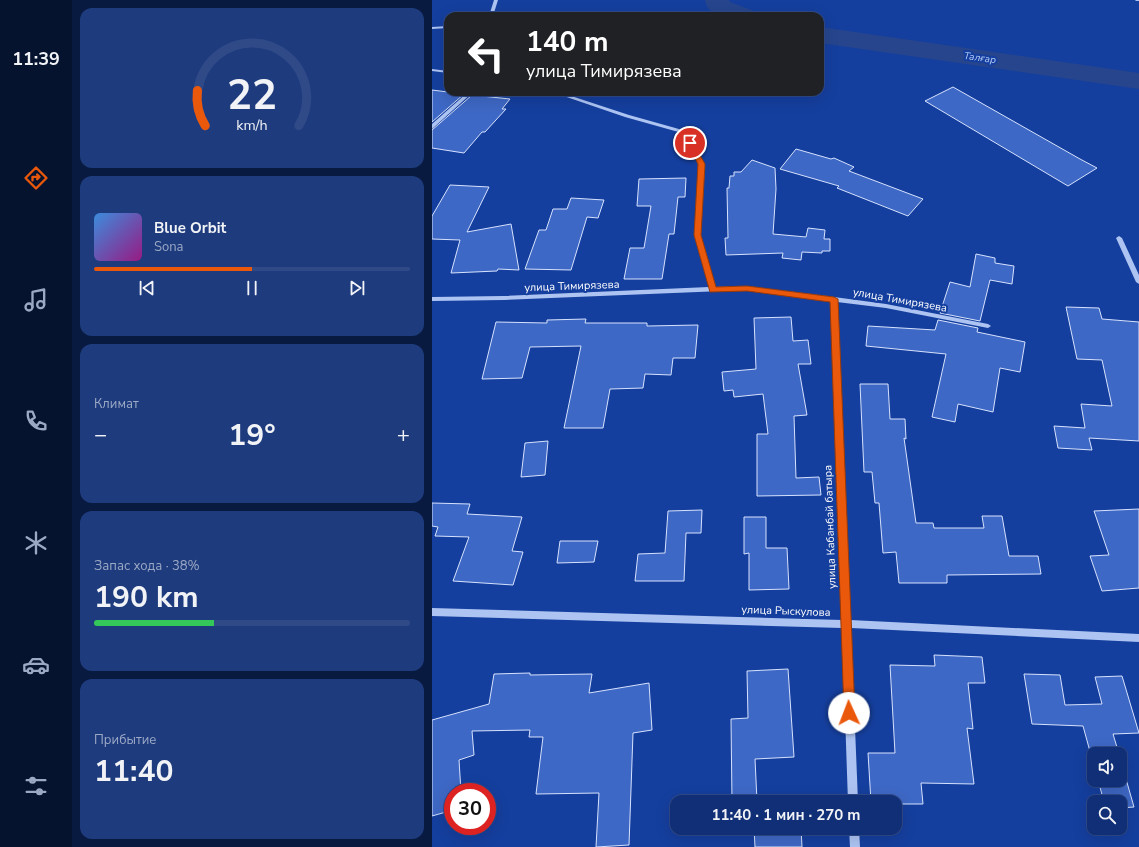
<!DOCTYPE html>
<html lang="ru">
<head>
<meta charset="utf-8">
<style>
	body { margin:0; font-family:"Nunito Sans",sans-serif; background:#1e3b7e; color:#f1f3f6; height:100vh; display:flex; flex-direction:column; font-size:15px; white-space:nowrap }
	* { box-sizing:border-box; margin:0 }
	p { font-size:13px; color:#9ca9c5 }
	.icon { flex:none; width:22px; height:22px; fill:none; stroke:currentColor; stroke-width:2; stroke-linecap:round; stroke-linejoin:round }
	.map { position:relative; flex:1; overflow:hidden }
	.side { display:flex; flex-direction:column; gap:8px; padding:8px; background:#091a41; width:360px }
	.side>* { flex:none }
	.banner { position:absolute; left:12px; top:12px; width:380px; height:84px; border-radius:12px; box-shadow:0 4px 16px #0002,0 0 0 1px #304a88; background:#202124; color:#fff; overflow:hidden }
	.tools { position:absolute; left:655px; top:747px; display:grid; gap:8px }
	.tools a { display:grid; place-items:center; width:40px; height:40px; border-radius:8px; background:#102f76; box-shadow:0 4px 16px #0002,0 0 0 1px #304a88; font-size:20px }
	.speed { position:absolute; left:12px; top:783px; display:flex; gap:8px; font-size:20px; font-weight:700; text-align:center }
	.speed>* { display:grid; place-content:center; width:52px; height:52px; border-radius:50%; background:#102f76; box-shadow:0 4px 16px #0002,0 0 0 1px #304a88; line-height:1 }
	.speed .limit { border:6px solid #d22; background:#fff; color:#111 }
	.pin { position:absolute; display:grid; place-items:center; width:34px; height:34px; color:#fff; margin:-17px; border:2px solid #fff; border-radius:50%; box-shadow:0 1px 4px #0007 }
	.me { position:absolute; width:44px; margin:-22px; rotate:358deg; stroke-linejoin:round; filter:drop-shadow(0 0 3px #0008) }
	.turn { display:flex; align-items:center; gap:14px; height:84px; padding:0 16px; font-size:18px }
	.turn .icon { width:52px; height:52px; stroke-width:2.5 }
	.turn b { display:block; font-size:28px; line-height:34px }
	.big { font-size:30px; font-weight:700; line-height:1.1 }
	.side .widget { flex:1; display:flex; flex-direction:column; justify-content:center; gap:6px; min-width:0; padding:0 14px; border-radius:12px; background:#1e3b7e }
	.side .dial { align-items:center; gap:0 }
	.dial svg { height:104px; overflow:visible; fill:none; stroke:#304a88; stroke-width:7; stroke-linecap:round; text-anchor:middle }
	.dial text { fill:#f1f3f6; stroke:none }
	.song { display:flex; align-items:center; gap:12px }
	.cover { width:48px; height:48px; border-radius:6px; background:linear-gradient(135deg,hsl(210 70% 55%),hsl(310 70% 35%)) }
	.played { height:4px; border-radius:2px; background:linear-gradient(90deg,#ea580c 50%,#304a88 50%) }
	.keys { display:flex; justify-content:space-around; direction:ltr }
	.heat { display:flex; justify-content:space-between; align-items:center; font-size:22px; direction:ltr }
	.charge { height:6px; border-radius:3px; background:linear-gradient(90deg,#34c759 38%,#304a88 0) }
	.trip { position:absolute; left:238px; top:795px; width:232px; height:40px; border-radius:12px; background:#102f76; box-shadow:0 4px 16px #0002,0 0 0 1px #304a88; font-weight:700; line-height:40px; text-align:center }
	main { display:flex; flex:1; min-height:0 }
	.tabs { display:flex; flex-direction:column; width:72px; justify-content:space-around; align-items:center; background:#06132f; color:#9ca9c5 }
	.tabs .icon { width:28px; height:28px }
	.tabs .current { color:#ea580c }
	.tabs b { font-size:18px; color:#f1f3f6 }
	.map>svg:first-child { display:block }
</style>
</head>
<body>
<main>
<nav class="tabs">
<b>11:39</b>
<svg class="icon current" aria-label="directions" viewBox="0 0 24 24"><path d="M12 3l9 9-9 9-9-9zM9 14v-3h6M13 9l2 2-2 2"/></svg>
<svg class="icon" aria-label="music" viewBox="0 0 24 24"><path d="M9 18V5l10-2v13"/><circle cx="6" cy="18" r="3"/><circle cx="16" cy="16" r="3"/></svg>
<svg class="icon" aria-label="phone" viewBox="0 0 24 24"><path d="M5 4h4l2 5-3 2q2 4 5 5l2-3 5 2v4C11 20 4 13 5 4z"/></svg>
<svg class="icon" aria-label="climate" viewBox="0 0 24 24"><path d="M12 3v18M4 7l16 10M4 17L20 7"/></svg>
<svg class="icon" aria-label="car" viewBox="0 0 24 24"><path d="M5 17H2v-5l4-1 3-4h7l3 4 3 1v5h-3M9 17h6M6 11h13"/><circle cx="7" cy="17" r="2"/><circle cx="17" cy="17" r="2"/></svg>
<svg class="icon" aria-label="filters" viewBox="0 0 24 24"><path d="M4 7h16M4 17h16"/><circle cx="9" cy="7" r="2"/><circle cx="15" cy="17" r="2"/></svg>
</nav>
<section class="side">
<div class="widget dial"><svg viewBox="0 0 100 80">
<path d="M14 69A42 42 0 1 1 86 69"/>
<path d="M14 69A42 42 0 0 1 8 42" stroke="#ea580c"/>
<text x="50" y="56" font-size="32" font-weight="700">22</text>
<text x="50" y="72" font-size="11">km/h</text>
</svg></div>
<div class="widget">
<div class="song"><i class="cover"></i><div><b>Blue Orbit</b><p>Sona</p></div></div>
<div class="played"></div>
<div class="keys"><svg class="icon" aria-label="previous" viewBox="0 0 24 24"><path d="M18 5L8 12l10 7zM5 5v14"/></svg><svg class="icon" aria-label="pause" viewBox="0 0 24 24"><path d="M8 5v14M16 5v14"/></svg><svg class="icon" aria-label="next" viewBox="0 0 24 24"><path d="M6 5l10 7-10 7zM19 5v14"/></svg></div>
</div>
<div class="widget"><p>Климат</p>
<div class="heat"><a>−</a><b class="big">19°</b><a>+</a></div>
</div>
<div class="widget"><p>Запас хода · 38%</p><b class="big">190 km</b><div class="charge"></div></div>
<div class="widget"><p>Прибытие</p><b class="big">11:40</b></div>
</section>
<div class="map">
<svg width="707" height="847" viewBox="0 0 707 847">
	<rect width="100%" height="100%" fill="#153f9e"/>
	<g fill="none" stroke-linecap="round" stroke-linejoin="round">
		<g fill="#26458d" fill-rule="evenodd">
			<path d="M273,0H297L298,2L322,11L326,16C309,16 276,22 273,0Z"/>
			<path d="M388,27L707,73V89L388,43Z"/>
		</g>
	</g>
	<g fill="#3e68c5" stroke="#d6e2fd">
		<path d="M521,87L648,159L665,168L636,186L493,101Z"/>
		<path d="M0,90L32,94L0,122Z"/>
		<path d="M40,95L78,99L70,109H74L53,132H50L32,153L0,148V130Z"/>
		<path d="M364,149L399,159L402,158L422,167L417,171L491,199L476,216L405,188L407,186L348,169Z"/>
		<path d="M320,160L343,168L344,189L341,234L374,237L376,228L393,230L392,239H398V251H390V253L370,252L369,260L350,258L351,253L294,255L293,238H296L295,188H297L298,176H302V172H309Z"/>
		<path d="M254,178L253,197H246L242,234H237L230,279H192L198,248H212L219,206H205L207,179Z"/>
		<path d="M18,185L57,187L35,232L79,224L87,270L66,269L65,271L19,273L28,240L0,239V216Z"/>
		<path d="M139,198L172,200L166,218L155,217L139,270L93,269L107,230H114L121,209H135Z"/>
		<path d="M544,254L563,258V263L582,266L580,284L558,280L548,321L508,313L518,282L538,287Z"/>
		<path d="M634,307L667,308L670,319L707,322V441L657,438L660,450L626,448L622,426L653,428L649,404L680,406L670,360L645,359Z"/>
		<path d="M359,317L361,341L376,340L379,364H366L375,415L362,416L364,478L387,477L389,495L325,496V434H336L331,394L302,397L301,390L292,391L290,372L324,369L322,318Z"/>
		<path d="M154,319L153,323H215V326L266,325L263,358H241L239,375L213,374L211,388L178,389L171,428H132L149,346L98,347L90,378L50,379L64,322L115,323V320Z"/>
		<path d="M506,320L546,328L545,332L593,342L588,372L568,368L561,412L526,404L523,422L500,417L514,354L434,346L436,326L503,330Z"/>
		<path d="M428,384H456L458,419H473L474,439L472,438L484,523H501L502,528H552L550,516H570L577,556H606L609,574L515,575V583H467L464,552L451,553L447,503H443L440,472H432Z"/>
		<path d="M116,441L113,475L89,477L93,443Z"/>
		<path d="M0,503L38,504L35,514L90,517L80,551L91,552L81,585L21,581L37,537L3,536L6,527L0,526Z"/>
		<path d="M707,509V588L670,591L658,556L677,555L662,511Z"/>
		<path d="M270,510L269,533H254L252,581H203L206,554L233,553L236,511Z"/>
		<path d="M312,517H334V548H355L357,589L317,590V553L312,554Z"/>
		<path d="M128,541H166L162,562L125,563Z"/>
		<path d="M502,655L550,657L553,683H536L541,729L535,728L542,784L489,783L491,804H463V802H439L436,753H463L458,665L503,666Z"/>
		<path d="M356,669L362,757L323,759L325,801L367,798V802H300L299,719L316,718L315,671Z"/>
		<path d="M98,673V675L160,674L157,693L217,683L220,730L201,733L197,845L164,847L167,793L104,794L111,737H97L98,730L40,731L42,755L27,760L29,792H21V810L0,816V720L57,704L62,674Z"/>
		<path d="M592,674L628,675L633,705L670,704L663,677L690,676L707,733L681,734L687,754H662V766L651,726L600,724Z"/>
		<path d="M688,758L702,807L688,808V802H672L666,780H688Z"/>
		<path d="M322,828H369L370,847H323Z"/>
	</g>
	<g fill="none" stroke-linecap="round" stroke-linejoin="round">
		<g fill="#adc4f3" fill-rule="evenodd">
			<path d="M62,0H66L61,16H57Z"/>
			<path d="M703,0H707V1H704Z"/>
			<path d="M16,26V28L0,29V27Z"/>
			<path d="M0,69L16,71V73L0,71Z"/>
			<path d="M36,92H41L0,129V124Z"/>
			<path d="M120,92H127L197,115L254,131L273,165L268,235L283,287L315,286L402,297L454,304L556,324L559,326L556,328L454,308L405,302L418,620L707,634V642L419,628L426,802H416L410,628L0,616V608L410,620L399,301L315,290L72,300L0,301V297L72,296L277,287L262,235L267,165L250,133L193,117Z"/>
			<path d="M687,236L690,238L707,275V284L704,282L684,238Z"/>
			<path d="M417,828H427L428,847H418Z"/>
		</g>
	</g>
	<path fill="#ea580c" stroke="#983908" d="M256,141H260L273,164L269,235L284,287L315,286L402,297L406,299L423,713L421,717L417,719L413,717L412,713L398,302L315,291L278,292L262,235L266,164L255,143Z"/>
	<g text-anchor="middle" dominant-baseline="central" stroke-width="4" stroke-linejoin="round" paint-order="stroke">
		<g font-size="10" font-style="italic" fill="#bacff9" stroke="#153f9e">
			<text transform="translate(548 58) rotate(8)">Талғар</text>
		</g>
		<g font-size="11" fill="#fff" stroke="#153f9e">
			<text transform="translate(140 286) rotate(-2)">улица Тимирязева</text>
			<text transform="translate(468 300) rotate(10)">улица Тимирязева</text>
			<text transform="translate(398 527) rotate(-92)">улица Кабанбай батыра</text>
			<text transform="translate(354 611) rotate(2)">улица Рыскулова</text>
		</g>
	</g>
</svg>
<div class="tools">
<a><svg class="icon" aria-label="sound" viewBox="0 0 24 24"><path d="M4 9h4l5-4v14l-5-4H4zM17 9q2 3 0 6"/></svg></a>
<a><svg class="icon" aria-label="search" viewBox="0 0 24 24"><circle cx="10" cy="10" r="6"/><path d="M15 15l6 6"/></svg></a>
</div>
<div class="speed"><div class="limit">30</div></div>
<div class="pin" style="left:258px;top:143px;background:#d93025"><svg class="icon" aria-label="arrive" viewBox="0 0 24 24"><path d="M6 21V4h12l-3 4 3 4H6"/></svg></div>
<svg class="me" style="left:417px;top:713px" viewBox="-20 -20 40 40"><circle r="19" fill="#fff"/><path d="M0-13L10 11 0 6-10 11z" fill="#ea580c"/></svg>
<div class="trip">11:40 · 1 мин · 270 m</div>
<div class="banner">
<div class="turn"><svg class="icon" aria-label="left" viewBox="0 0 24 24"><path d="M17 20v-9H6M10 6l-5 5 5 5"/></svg><div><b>140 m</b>улица Тимирязева</div></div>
</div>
</div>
</main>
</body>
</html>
